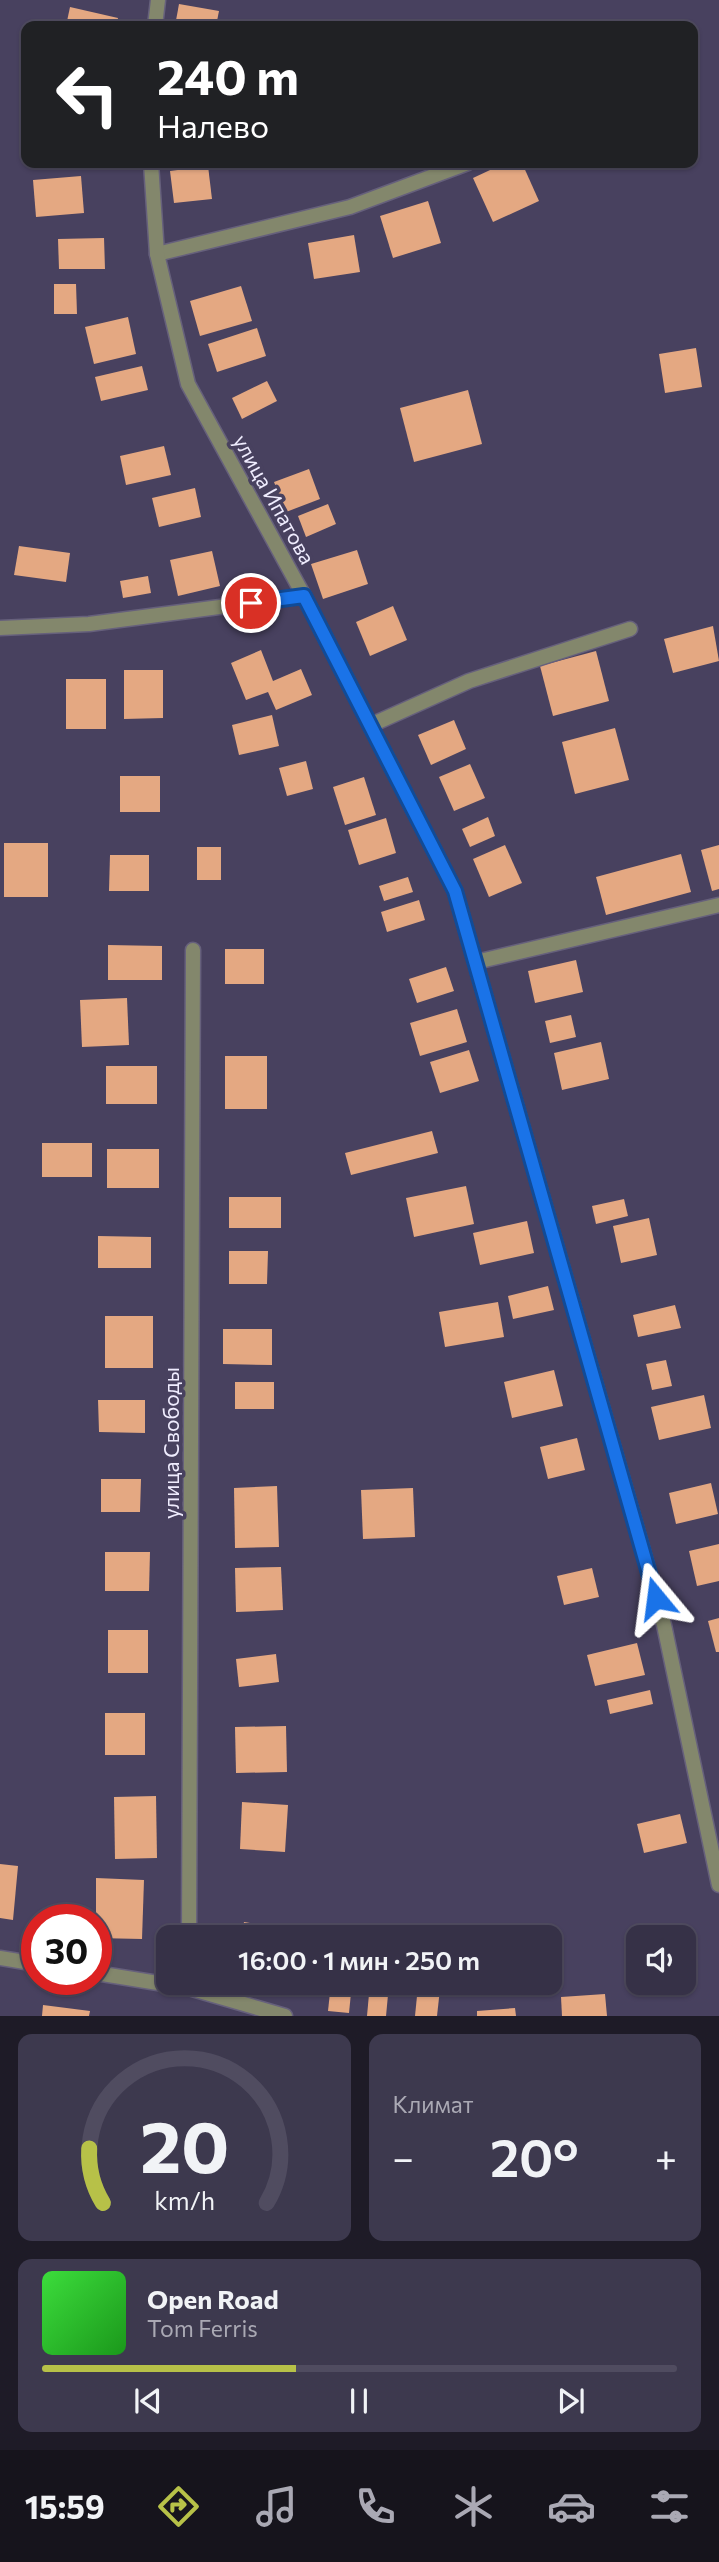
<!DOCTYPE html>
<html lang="ru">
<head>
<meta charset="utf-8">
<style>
	body { margin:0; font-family:Commissioner,sans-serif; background:#3d394e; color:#f1f3f6; height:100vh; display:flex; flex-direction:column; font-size:26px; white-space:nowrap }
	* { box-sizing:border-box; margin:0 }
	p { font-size:23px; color:#aaa9b4 }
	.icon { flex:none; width:38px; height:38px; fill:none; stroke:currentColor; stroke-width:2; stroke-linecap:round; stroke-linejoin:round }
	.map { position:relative; height:2016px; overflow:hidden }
	.details { display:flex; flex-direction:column; gap:18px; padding:18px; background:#1e1b27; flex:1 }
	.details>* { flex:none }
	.top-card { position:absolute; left:21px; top:21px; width:677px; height:147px; border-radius:14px; box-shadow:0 2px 5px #0004,0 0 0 2px #504c60; background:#202124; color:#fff; overflow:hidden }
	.tools { position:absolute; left:626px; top:1925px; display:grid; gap:14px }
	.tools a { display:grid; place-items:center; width:70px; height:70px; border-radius:14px; background:#363147; box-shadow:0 2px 5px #0004,0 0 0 2px #504c60; font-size:35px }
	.speed { position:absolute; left:21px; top:1904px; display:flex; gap:14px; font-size:35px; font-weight:700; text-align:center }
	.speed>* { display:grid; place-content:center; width:91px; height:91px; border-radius:50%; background:#363147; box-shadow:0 2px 5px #0004,0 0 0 2px #504c60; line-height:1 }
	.speed .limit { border:10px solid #d22; background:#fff; color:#111 }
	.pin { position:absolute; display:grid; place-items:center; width:60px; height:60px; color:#fff; margin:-30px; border:4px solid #fff; border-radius:50%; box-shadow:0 2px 7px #0007 }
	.me { position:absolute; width:77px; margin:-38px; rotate:344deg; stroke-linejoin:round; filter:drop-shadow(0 0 5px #0008) }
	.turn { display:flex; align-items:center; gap:24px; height:147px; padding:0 21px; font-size:32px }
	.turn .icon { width:91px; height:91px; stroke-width:2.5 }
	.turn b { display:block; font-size:49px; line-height:60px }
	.big { font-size:52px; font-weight:600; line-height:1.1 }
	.details .card { flex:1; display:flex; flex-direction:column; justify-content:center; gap:10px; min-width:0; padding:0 24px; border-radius:14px; background:#3d394e }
	.details .dial { align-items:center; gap:0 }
	.dial svg { height:182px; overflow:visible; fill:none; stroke:#504c60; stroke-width:7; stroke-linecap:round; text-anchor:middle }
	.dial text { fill:#f1f3f6; stroke:none }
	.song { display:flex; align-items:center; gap:21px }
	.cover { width:84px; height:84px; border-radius:10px; background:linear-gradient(135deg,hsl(120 70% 55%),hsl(120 70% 35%)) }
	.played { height:7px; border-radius:4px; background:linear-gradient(90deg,#b7c148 40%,#504c60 40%) }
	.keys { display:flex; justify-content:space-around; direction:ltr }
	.heat { display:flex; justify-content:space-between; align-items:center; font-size:38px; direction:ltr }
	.details .tiles { flex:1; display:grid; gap:18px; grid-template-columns:1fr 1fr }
	.card:last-child { grid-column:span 2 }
	.trip { position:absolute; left:156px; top:1925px; width:406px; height:70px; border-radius:14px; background:#363147; box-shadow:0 2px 5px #0004,0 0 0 2px #504c60; font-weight:600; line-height:70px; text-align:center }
	.dock { display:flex; height:112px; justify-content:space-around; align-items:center; background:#16141c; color:#aaa9b4 }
	.dock .icon { width:49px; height:49px }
	.dock .active { color:#b7c148 }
	.dock b { font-size:32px; color:#f1f3f6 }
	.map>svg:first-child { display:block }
</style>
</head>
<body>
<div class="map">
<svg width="719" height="2016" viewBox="0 0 719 2016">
	<rect width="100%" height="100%" fill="#48415f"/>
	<g fill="#e4a882">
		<path d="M179,4L219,11L216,26H175Z"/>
		<path d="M70,7L118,18L116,26H66Z"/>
		<path d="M60,163H101V168L61,170Z"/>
		<path d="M505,163H522L539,201L493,222L473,178Z"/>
		<path d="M208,166L212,199L174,203L170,171Z"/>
		<path d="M81,176L84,213L36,217L33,180Z"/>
		<path d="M428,201L441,243L393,258L380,216Z"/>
		<path d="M354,235L360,272L314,279L308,243Z"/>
		<path d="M104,238L105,269H59L58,239Z"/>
		<path d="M54,284H76L77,314H54Z"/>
		<path d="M241,286L252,321L200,336L190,301Z"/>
		<path d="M128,317L136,354L94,364L85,327Z"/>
		<path d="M257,328L266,356L217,372L208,344Z"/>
		<path d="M696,348L702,387L665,393L659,354Z"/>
		<path d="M142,366L148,390L101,401L95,377Z"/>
		<path d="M267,381L277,401L242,419L232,398Z"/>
		<path d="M468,390L482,444L414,462L400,408Z"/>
		<path d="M164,446L171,475L126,485L120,456Z"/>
		<path d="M309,469L320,499L286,512L274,482Z"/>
		<path d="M195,488L201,517L159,527L152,498Z"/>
		<path d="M328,504L336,524L306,537L298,516Z"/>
		<path d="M19,546L70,553L66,582L14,575Z"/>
		<path d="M357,550L368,584L323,599L311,564Z"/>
		<path d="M212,551L220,586L178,596L170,560Z"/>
		<path d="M148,576L151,593L123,598L120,581Z"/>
		<path d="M393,606L407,640L370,656L356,622Z"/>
		<path d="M713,626L719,661L673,673L664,639Z"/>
		<path d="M261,650L273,681L301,669L312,695L276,710L268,692L246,700L231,663Z"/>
		<path d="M596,651L609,701L553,716L540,666Z"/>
		<path d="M124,670H163V718L124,719Z"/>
		<rect x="66" y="679" width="40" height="50"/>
		<path d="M272,715L279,746L239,755L232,725Z"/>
		<path d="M454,720L466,749L431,765L418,735Z"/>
		<path d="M615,728L629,780L575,794L562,742Z"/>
		<path d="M306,761L313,789L287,796L279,768Z"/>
		<path d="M470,764L485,798L454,811L439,777Z"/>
		<rect x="120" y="776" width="40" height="36"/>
		<path d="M364,777L376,815L345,825L333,787Z"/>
		<path d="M488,817L495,836L470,847L462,829Z"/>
		<path d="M386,818L396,853L359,865L348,830Z"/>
		<rect x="4" y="843" width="44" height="54"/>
		<path d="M505,845L522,883L489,897L473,859Z"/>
		<path d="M719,845V889L712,891L701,850Z"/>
		<rect x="197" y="847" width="24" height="33"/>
		<path d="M681,854L691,892L606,915L596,877Z"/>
		<path d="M110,855H149V891H109Z"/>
		<path d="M408,877L413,892L384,901L379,886Z"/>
		<path d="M419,900L425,920L387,932L381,912Z"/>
		<path d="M108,945L162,946V980H108Z"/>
		<rect x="225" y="949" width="39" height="35"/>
		<path d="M576,960L583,992L535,1003L528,971Z"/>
		<path d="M446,967L454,991L417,1003L409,979Z"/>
		<path d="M127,998L129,1045L82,1047L80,1000Z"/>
		<path d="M457,1009L467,1042L420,1056L410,1023Z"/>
		<path d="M571,1015L576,1037L550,1043L545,1021Z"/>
		<path d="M601,1042L609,1079L562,1090L554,1053Z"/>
		<path d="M469,1050L479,1081L440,1093L430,1062Z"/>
		<rect x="225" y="1056" width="42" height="53"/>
		<rect x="106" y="1066" width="51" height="38"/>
		<path d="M432,1131L438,1153L351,1175L345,1153Z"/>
		<rect x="42" y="1143" width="50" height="34"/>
		<rect x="107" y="1149" width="52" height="39"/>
		<path d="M466,1186L474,1224L414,1237L406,1198Z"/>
		<rect x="229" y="1197" width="52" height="31"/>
		<path d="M624,1199L628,1216L596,1224L592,1206Z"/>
		<path d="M649,1218L657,1255L621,1263L613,1226Z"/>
		<path d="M527,1221L534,1253L480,1265L473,1233Z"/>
		<path d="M98,1236L151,1237V1268H98Z"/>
		<path d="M229,1251H268L267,1284H229Z"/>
		<path d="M548,1286L554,1310L513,1319L508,1296Z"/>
		<path d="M498,1302L504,1337L445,1347L439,1312Z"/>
		<path d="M675,1305L681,1328L638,1337L633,1315Z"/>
		<rect x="105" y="1316" width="48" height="52"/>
		<path d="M223,1329H272V1365L223,1364Z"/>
		<path d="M666,1360L672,1386L652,1390L646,1364Z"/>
		<path d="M554,1370L563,1406L512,1418L504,1382Z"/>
		<rect x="235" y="1382" width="39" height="27"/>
		<path d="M704,1395L711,1428L659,1440L651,1407Z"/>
		<path d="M98,1400H145V1433L99,1432Z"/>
		<path d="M577,1438L585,1470L548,1479L540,1447Z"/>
		<path d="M101,1479H141L140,1512H101Z"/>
		<path d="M711,1483L718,1514L676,1524L669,1493Z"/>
		<path d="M277,1486L279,1547L235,1548L234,1488Z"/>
		<path d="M413,1488L415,1537L363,1539L361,1490Z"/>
		<path d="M719,1544V1581L697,1586L689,1551Z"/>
		<path d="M105,1552H150L149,1591H105Z"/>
		<path d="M281,1567L283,1610L236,1612L235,1568Z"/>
		<path d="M592,1568L599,1597L564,1605L557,1576Z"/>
		<path d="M719,1618V1652H716L708,1621Z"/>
		<rect x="108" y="1630" width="40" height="43"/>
		<path d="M637,1643L645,1675L595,1686L587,1655Z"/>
		<path d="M276,1654L279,1682L239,1687L236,1659Z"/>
		<path d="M650,1690L653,1704L610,1714L607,1700Z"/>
		<rect x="105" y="1713" width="40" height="42"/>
		<path d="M286,1726L287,1772L236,1773L235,1727Z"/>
		<path d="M156,1796L157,1858L115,1859L114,1797Z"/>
		<path d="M242,1802L288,1805L285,1852L240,1849Z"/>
		<path d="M680,1814L687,1843L644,1853L637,1824Z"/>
		<path d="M0,1864L18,1866L13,1920L0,1918Z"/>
		<path d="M96,1878L144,1880L142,1939L96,1938Z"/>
		<path d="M244,1922L280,1928L279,1937H241Z"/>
		<path d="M690,1944L697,1972L684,1975V1945Z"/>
		<path d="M331,1983H352L349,2013L328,2011Z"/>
		<path d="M418,1986L440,1989L437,2016H415Z"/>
		<path d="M369,1994L388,1995L386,2016H367Z"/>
		<path d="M605,1994L607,2016H562L561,1997Z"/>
		<path d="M43,2005L90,2011L89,2016H42Z"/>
		<path d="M515,2008L516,2016H477V2011Z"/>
	</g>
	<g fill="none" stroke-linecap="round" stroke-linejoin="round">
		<g stroke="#66607c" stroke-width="17">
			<g id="lane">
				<path d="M157,254L350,207L468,163"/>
				<path d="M0,628L89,624L304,596"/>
				<path d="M371,725L469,681L630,629"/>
				<path d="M476,962L719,905"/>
			</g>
		</g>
		<g stroke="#66607c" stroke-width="17">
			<g id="street">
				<path d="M155,26L158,0"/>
				<path d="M151,163L157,254L188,384L304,596L455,891L664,1625L719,1885"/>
				<path d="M189,1937L193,950"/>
				<path d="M0,1958L37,1964"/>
				<path d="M96,1973L189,1988L285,2016"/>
			</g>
		</g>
		<use href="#lane" stroke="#83876c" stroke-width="14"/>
		<use href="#street" stroke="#83876c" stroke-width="14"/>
	</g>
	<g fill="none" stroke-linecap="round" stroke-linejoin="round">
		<g stroke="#114b97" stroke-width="18">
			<path id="route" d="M251,603L304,596L455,891L656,1598"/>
		</g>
		<use href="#route" stroke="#1a73e8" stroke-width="12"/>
	</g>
	<g text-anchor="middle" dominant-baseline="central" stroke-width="7" stroke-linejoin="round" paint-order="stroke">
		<g font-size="21" fill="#efecfe" stroke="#48415f">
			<text transform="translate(275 499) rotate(61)">улица Ипатова</text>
			<text transform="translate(170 1443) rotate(-90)">улица Свободы</text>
		</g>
	</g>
</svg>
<div class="tools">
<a><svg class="icon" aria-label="sound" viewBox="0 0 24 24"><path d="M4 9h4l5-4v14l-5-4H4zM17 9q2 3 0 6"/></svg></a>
</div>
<div class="speed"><div class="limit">30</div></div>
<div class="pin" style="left:251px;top:603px;background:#d93025"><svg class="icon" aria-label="arrive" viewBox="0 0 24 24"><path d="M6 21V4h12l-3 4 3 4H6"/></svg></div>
<svg class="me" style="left:656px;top:1598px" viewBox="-20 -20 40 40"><path d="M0-17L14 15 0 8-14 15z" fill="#1a73e8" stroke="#fff" stroke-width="4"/></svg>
<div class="trip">16:00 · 1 мин · 250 m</div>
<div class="top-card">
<div class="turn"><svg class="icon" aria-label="left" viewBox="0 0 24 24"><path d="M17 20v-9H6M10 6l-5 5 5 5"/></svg><div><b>240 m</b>Налево</div></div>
</div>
</div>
<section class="details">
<div class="tiles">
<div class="card dial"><svg viewBox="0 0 100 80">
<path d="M14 69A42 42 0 1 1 86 69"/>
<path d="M14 69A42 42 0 0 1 8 45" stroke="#b7c148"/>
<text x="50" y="56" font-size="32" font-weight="700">20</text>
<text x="50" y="72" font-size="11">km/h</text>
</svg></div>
<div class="card"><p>Климат</p>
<div class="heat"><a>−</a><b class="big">20°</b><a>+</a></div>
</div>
<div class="card">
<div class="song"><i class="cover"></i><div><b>Open Road</b><p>Tom Ferris</p></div></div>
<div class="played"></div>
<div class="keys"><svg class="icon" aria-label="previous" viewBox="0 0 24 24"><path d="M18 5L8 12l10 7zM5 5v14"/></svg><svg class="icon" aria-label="pause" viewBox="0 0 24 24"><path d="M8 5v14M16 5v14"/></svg><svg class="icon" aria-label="next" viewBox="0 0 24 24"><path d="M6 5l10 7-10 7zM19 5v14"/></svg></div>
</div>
</div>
</section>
<nav class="dock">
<b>15:59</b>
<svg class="icon active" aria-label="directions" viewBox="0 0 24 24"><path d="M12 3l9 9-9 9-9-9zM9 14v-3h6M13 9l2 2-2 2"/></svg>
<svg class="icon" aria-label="music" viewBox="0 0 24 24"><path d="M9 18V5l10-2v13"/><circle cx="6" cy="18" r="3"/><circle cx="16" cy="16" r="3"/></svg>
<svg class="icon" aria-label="phone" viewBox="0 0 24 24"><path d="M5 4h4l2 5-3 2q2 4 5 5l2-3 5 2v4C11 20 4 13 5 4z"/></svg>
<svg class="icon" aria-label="climate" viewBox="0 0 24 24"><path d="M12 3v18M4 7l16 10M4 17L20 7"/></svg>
<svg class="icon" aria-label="car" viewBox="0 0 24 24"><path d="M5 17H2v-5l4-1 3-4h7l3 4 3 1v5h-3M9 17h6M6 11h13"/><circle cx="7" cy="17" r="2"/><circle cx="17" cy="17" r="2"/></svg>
<svg class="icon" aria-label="filters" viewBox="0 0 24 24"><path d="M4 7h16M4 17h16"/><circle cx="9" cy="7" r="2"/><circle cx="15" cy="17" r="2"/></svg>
</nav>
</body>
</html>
